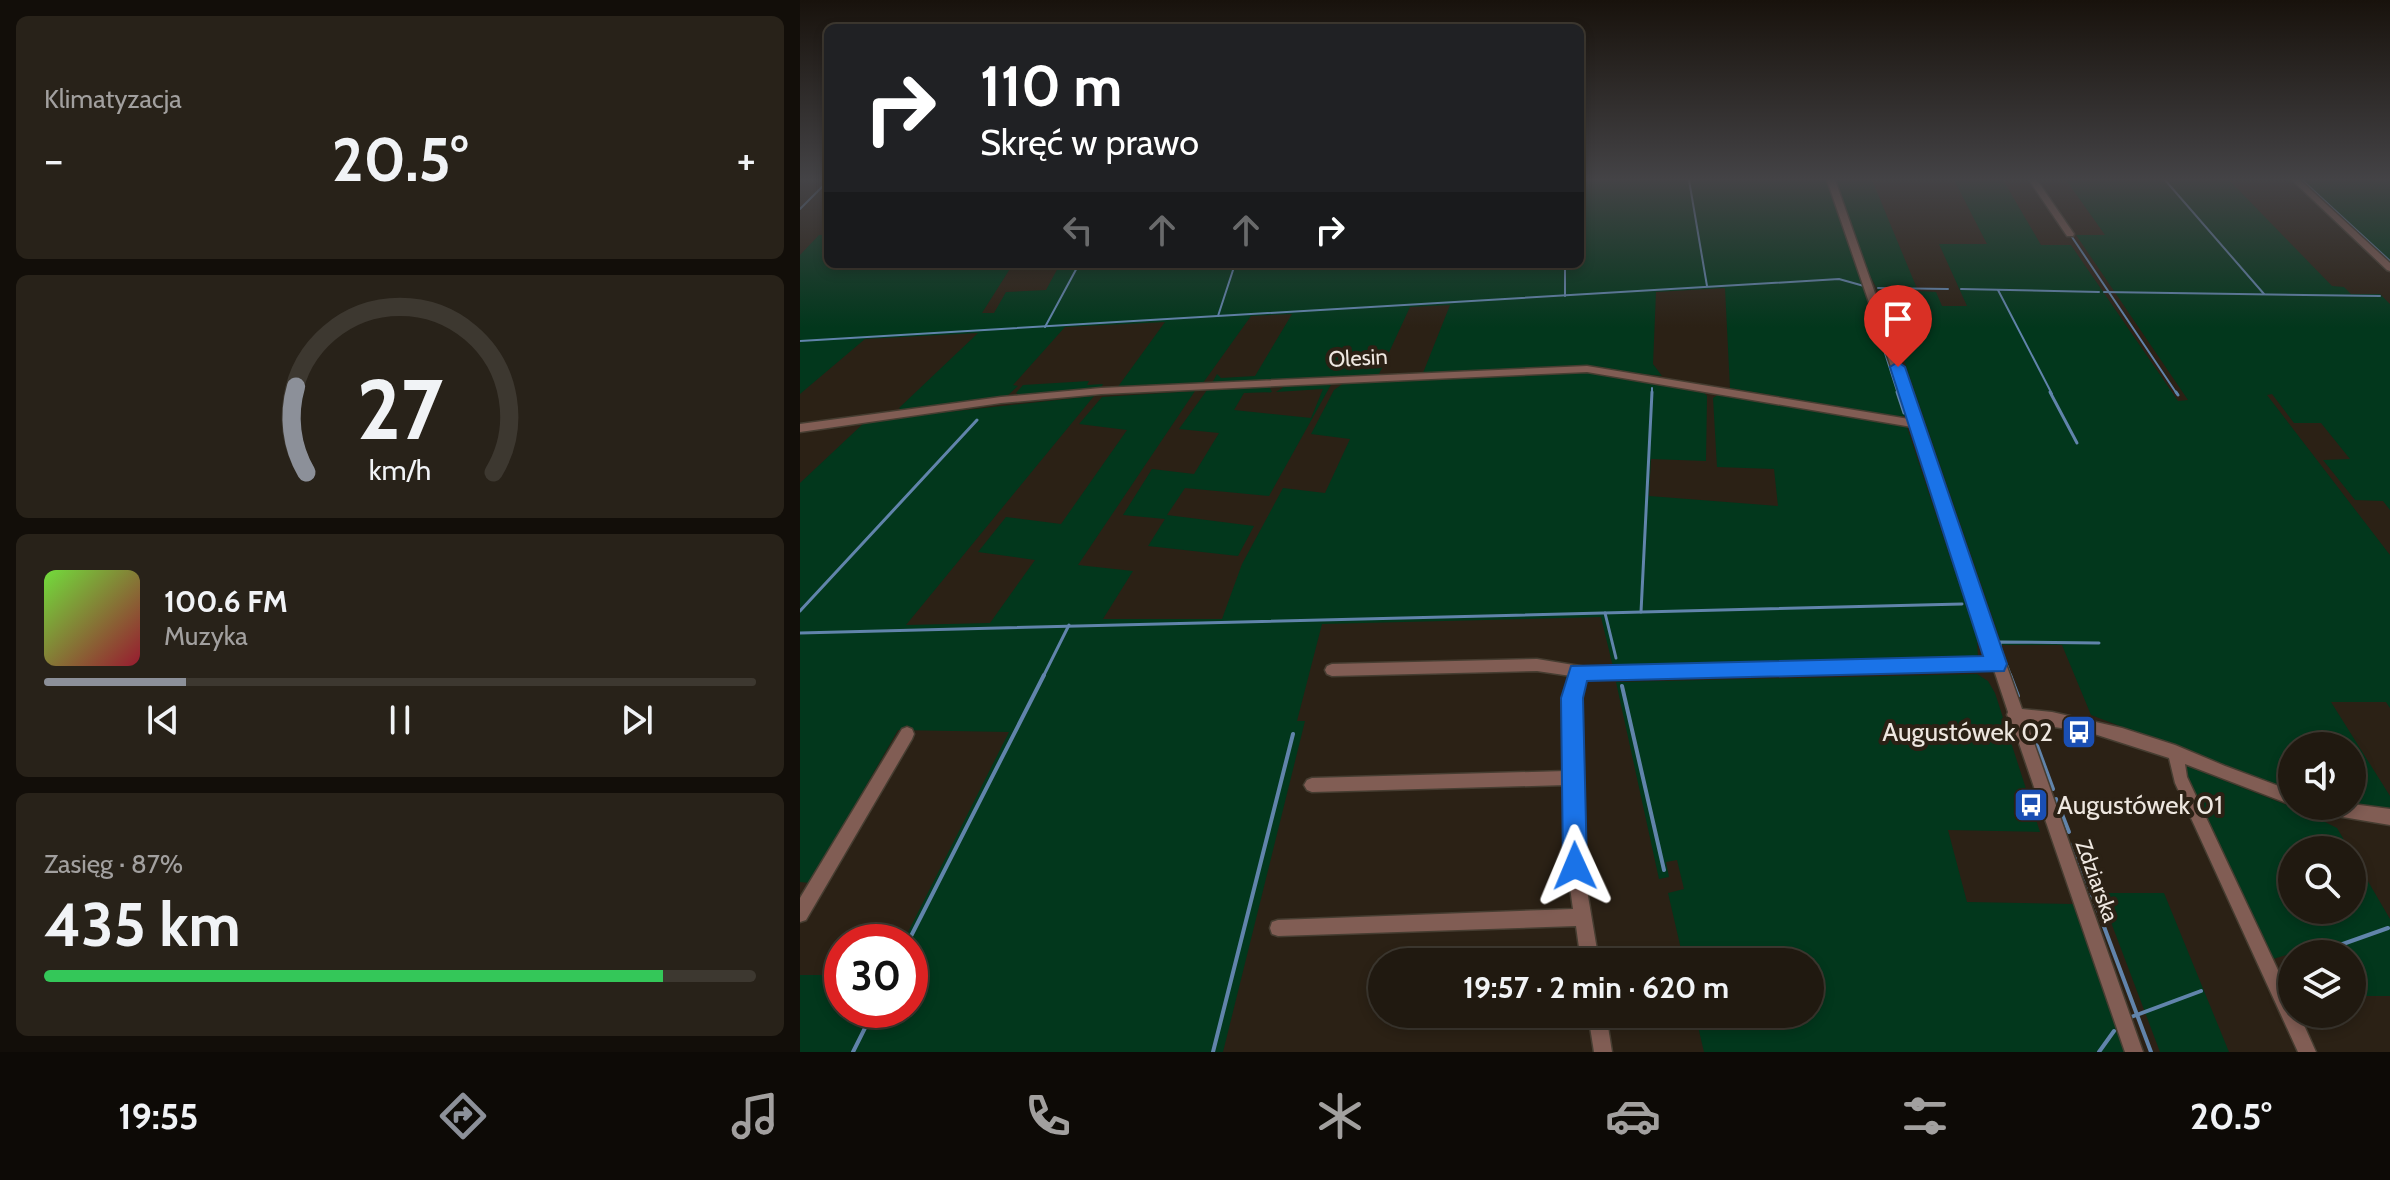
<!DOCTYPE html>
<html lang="pl">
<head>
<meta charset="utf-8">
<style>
	body { margin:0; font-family:Cabin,sans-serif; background:#282219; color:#f1f3f6; height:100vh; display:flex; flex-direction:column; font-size:30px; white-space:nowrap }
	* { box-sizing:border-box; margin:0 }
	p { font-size:26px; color:#a2a09f }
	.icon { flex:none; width:44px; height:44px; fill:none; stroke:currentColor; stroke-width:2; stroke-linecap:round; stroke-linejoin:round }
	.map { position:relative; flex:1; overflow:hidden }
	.sheet { display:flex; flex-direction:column; gap:16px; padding:16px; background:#120e09; width:800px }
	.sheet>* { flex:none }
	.top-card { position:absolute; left:24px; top:24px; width:760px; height:244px; border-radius:12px; box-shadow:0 4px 12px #0003,0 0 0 2px #3d3830; background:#202124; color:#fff; overflow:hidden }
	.tools { position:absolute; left:1478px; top:732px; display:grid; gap:16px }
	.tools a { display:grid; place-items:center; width:88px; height:88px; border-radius:50%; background:#201910; box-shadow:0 4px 12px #0003,0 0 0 2px #3d3830; font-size:40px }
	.speed { position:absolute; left:24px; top:924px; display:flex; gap:16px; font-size:40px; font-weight:700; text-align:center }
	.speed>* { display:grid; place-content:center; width:104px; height:104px; border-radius:50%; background:#201910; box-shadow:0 4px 12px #0003,0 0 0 2px #3d3830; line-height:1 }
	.speed .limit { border:12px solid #d22; background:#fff; color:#111 }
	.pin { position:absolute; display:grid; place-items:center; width:68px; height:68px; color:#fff; margin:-82px -34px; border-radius:50% 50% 50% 0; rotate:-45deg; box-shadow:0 0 8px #0007 }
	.pin .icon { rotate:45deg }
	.me { position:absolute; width:88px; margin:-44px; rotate:359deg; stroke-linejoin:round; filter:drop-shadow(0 0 6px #0008) }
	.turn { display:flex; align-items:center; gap:28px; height:168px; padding:0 24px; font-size:36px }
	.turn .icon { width:104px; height:104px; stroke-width:2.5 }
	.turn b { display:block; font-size:56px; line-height:68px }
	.lanes { display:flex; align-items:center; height:76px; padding:0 24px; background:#0003; justify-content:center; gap:40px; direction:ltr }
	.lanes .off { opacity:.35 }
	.big { font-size:60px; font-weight:800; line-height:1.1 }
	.sheet .widget { flex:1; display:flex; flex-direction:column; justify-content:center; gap:12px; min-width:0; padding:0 28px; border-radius:12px; background:#282219 }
	.sheet .dial { align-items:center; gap:0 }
	.dial svg { height:208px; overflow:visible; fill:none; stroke:#3d3830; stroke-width:7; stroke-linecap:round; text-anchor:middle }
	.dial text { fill:#f1f3f6; stroke:none }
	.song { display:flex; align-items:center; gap:24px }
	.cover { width:96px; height:96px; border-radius:12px; background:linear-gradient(135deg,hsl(100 70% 55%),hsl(350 70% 35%)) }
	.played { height:8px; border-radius:4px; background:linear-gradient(90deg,#8c9099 20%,#3d3830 20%) }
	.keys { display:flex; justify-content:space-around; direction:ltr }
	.heat { display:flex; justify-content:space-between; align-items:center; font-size:44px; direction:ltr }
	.charge { height:12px; border-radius:6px; background:linear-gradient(90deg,#34c759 87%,#3d3830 0) }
	.trip { position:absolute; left:568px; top:948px; width:456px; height:80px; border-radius:40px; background:#201910; box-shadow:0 4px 12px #0003,0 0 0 2px #3d3830; font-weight:800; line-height:80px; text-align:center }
	.tabs { display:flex; height:128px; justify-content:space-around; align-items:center; background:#0d0a06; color:#a2a09f }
	.tabs .icon { width:56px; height:56px }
	.tabs .active { color:#8c9099 }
	.tabs b { font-size:36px; color:#f1f3f6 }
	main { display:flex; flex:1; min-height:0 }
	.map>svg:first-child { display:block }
</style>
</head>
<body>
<main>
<section class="sheet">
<div class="widget"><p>Klimatyzacja</p>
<div class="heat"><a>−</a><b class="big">20.5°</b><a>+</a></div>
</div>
<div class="widget dial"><svg viewBox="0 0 100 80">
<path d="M14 69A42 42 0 1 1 86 69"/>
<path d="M14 69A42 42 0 0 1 10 36" stroke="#8c9099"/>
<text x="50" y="56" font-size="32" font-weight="700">27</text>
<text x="50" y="72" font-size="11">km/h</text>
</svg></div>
<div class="widget">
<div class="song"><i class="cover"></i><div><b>100.6 FM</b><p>Muzyka</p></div></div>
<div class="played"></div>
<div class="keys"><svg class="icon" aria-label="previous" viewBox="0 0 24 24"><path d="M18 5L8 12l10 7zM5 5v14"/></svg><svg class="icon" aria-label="pause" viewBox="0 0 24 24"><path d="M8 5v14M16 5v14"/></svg><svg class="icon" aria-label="next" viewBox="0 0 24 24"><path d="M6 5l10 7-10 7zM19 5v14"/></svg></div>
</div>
<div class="widget"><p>Zasięg · 87%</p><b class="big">435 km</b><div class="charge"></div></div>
</section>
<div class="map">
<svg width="1590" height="1052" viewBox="0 0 1590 1052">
	<rect width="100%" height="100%" fill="#2b2115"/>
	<g fill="#02371c">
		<path d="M780,180H1029L1109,415L1099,417L930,388L925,288L856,292L853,364L862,376L768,366L623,373L650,305L610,307L579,374L572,375L412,383L417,374L421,378L455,376L492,314L451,316L403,383L317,388L365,322L265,327L213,385L218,386L205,398L102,411L99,408L178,333L65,339L0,394V255L19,235H28V264H213L182,313H194L206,292L246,290L260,264H780Z"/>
		<path d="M1035,180H1072L1118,291L1136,292L1142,306H1167L1139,244H1187L1154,180H1203L1241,245H1271L1378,401L1388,400L1276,235H1305L1266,180H1429L1532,286L1544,287L1551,294H1580L1590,304V510L1583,501L1555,500L1523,460L1550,459L1521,423H1494L1472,394L1467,395L1590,555V708L1586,702H1531L1590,796V810L1552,806V746H1492V792L1291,715L1262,645H1202L1084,302L1064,264Z"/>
		<path d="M1499,180H1590V264Z"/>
		<path d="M797,371L902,390L907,396L906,461L851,459L849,496L978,506L974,469L917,467L913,398L919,394L1107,427L1177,639L1178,658L813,667L801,617L522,624L497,721H505L423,1052H0V975H42V1010H110V942H103L209,732L98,730L10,883L0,882V483L66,421L294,396L106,625L190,623L235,560L178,552L206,517L261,524L327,430L279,424L302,397L395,391L278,565L333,571L303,619H422L442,564L483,488L525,493L550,439L511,434L534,390L548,380Z"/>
		<path d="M289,381L287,385L303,384L301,388L221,396L216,393L223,385Z"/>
		<path d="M532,383L469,496L385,488L367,515L454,526L438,556L348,546L365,519L323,515L352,469L394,474L419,433L379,429L407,390L469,386L472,392L444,393L434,410L511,418L523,389L476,392L488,384Z"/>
		<path d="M1177,674L1188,681L1195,693L1240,832L1148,830L1167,902L1273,904L1325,1052H904L895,1014H1010V962H884L868,893L884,889L877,860L866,862L869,877L859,879L816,682Z"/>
		<path d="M1384,765L1505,812L1537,828L1550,850H1492V910H1552V854L1590,919V996H1565L1552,970V954H1544L1536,940L1473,959L1384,774Z"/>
		<path d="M1300,893H1364L1429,1052H1360Z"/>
	</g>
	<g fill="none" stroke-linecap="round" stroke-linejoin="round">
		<g stroke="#6184ab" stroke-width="2">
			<path d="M889,180L907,286"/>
			<path d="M1365,180L1464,294"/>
			<path d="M1502,180L1590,261"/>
			<path d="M0,209L28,181"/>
			<path d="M1270,234L1377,394"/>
			<path d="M765,264V296"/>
			<path d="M1078,288L1148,289"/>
			<path d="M1161,289L1299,292"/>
			<path d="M1198,290L1252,394"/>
			<path d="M1304,292L1580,296"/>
			<path d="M1072,312L1098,394"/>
			<path d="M418,316L435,264"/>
			<path d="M245,327L279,264"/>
			<path d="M0,341L1039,279L1064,286"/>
			<path d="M852,394V388"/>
		</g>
		<g stroke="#6184ab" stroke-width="3">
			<path d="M1097,392L1104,413"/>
			<path d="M1250,392L1277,443"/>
			<path d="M1376,392L1378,395"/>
			<path d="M0,611L177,420"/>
			<path d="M841,612L852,392"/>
			<path d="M805,613L816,658"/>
			<path d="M0,633L1162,604"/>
			<path d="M1200,647V642L1299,643"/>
			<path d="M1207,666L1211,677"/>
			<path d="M243,677L269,625"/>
		</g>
		<g stroke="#6184ab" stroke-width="4">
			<path d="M1210,675L1218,696"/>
			<path d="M822,686L864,870"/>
			<path d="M1236,743L1253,789"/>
			<path d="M1256,799L1269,832"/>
			<path d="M1273,844L1351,1052"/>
			<path d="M108,942L244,675"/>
			<path d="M1540,945L1588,928"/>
			<path d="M1331,1017L1401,991"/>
			<path d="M53,1052L74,1010"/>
			<path d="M413,1052L493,734"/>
			<path d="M1299,1052L1314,1031"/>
		</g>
		<g stroke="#463d31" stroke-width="3">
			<g id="minor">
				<path d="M1027,180H1035L1222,709L1252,712L1322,728L1375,745L1425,766L1492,791V805L1385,764L1387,777L1492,1000V1014H1499L1516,1052H1498L1375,783L1369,758L1288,732L1227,723L1343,1052H1325L1211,720L1207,715L1208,712L1194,670L784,679L779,698L783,866L799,962H781L776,926L478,936L472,934L470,928L472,922L478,920L773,909L767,866L766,785L512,792L507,790L504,785L507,780L512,778L766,771L765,698L771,676L737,671L532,676L527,674L525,670L527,666L532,664L737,659L786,667H813L1190,658L1112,427L787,372L301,394L201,403L0,432V424L201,397L301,388L787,366L1109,419Z"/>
				<path d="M1229,180H1237L1274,234L1273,236H1267Z"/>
				<path d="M1492,180H1500L1590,263V271L1587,270Z"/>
				<path d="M107,727L112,729L114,734L112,739L6,920L0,922V898L102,729Z"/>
				<path d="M1552,804L1590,809V825L1519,813L1514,811L1511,806H1552Z"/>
				<path d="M788,1014H806L812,1052H794Z"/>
			</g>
		</g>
		<use href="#minor" fill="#815d54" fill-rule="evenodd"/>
	</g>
	<linearGradient id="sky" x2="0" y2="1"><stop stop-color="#18120c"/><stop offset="0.55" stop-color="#444346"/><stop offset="1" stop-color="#444346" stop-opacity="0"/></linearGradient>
	<rect width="1590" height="327" fill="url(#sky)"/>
	<path fill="#1a73e8" stroke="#114b97" stroke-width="2" d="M1098,362L1105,367L1207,664L1204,671L787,681L783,698L787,866L783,875L775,879L766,875L763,866L761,698L771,666L1183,656L1090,367Z"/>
	<defs>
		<g id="bus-square" transform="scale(1.8)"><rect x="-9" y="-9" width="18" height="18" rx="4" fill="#1a4fb4" stroke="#2b2115"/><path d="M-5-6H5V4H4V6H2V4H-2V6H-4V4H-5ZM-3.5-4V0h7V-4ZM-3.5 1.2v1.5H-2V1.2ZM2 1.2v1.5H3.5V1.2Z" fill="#fff"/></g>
	</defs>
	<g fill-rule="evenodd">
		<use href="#bus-square" x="1279" y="732"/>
		<use href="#bus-square" x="1231" y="805"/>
	</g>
	<g text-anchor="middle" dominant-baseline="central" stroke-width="8" stroke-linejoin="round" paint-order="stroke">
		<g font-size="22" fill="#eee7e0" stroke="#2b2115">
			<text transform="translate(558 358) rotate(-3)">Olesin</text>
			<text transform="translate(1297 881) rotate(70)">Zdziarska</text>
		</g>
		<g font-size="26" fill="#eee7e0" stroke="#2b2115" text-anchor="end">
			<text x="1253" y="732">Augustówek 02</text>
			<text x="1257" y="805" text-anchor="start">Augustówek 01</text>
		</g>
	</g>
</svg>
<div class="tools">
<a><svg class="icon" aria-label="sound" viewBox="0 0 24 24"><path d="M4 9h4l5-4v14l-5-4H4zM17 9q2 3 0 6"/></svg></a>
<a><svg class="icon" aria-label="search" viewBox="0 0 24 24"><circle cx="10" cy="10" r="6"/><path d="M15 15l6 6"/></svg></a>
<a><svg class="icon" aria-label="layers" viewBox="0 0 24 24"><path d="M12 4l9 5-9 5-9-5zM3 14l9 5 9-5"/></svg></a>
</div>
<div class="speed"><div class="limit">30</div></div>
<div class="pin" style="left:1098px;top:367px;background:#d93025"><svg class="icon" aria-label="arrive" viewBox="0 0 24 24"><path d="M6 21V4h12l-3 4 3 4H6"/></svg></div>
<svg class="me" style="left:775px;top:866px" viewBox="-20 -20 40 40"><path d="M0-17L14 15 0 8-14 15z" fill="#1a73e8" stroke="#fff" stroke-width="4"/></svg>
<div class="trip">19:57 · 2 min · 620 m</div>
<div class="top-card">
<div class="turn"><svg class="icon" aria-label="right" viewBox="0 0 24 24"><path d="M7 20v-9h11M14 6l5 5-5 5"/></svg><div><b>110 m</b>Skręć w prawo</div></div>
<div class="lanes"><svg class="icon off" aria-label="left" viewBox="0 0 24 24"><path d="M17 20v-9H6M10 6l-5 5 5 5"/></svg><svg class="icon off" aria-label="ahead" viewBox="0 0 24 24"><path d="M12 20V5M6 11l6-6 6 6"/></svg><svg class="icon off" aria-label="ahead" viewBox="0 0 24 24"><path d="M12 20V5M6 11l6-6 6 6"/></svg><svg class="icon" aria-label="right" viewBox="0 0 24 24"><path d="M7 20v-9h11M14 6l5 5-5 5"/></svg></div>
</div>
</div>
</main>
<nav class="tabs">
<b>19:55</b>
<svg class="icon active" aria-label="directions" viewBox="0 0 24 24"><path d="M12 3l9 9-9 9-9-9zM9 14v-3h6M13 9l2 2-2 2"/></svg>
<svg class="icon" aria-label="music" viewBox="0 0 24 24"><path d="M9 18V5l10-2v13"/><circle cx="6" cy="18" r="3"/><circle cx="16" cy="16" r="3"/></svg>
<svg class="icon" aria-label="phone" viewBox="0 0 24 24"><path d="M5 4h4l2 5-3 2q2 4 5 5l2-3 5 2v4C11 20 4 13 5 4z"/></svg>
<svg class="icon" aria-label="climate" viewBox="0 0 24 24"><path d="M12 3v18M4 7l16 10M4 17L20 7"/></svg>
<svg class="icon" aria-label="car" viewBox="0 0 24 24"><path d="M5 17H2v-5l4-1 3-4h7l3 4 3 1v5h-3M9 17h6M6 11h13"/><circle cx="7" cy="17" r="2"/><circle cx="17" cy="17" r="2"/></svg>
<svg class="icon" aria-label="filters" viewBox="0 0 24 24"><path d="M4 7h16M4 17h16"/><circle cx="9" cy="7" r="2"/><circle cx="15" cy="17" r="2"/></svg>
<b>20.5°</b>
</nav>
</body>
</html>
